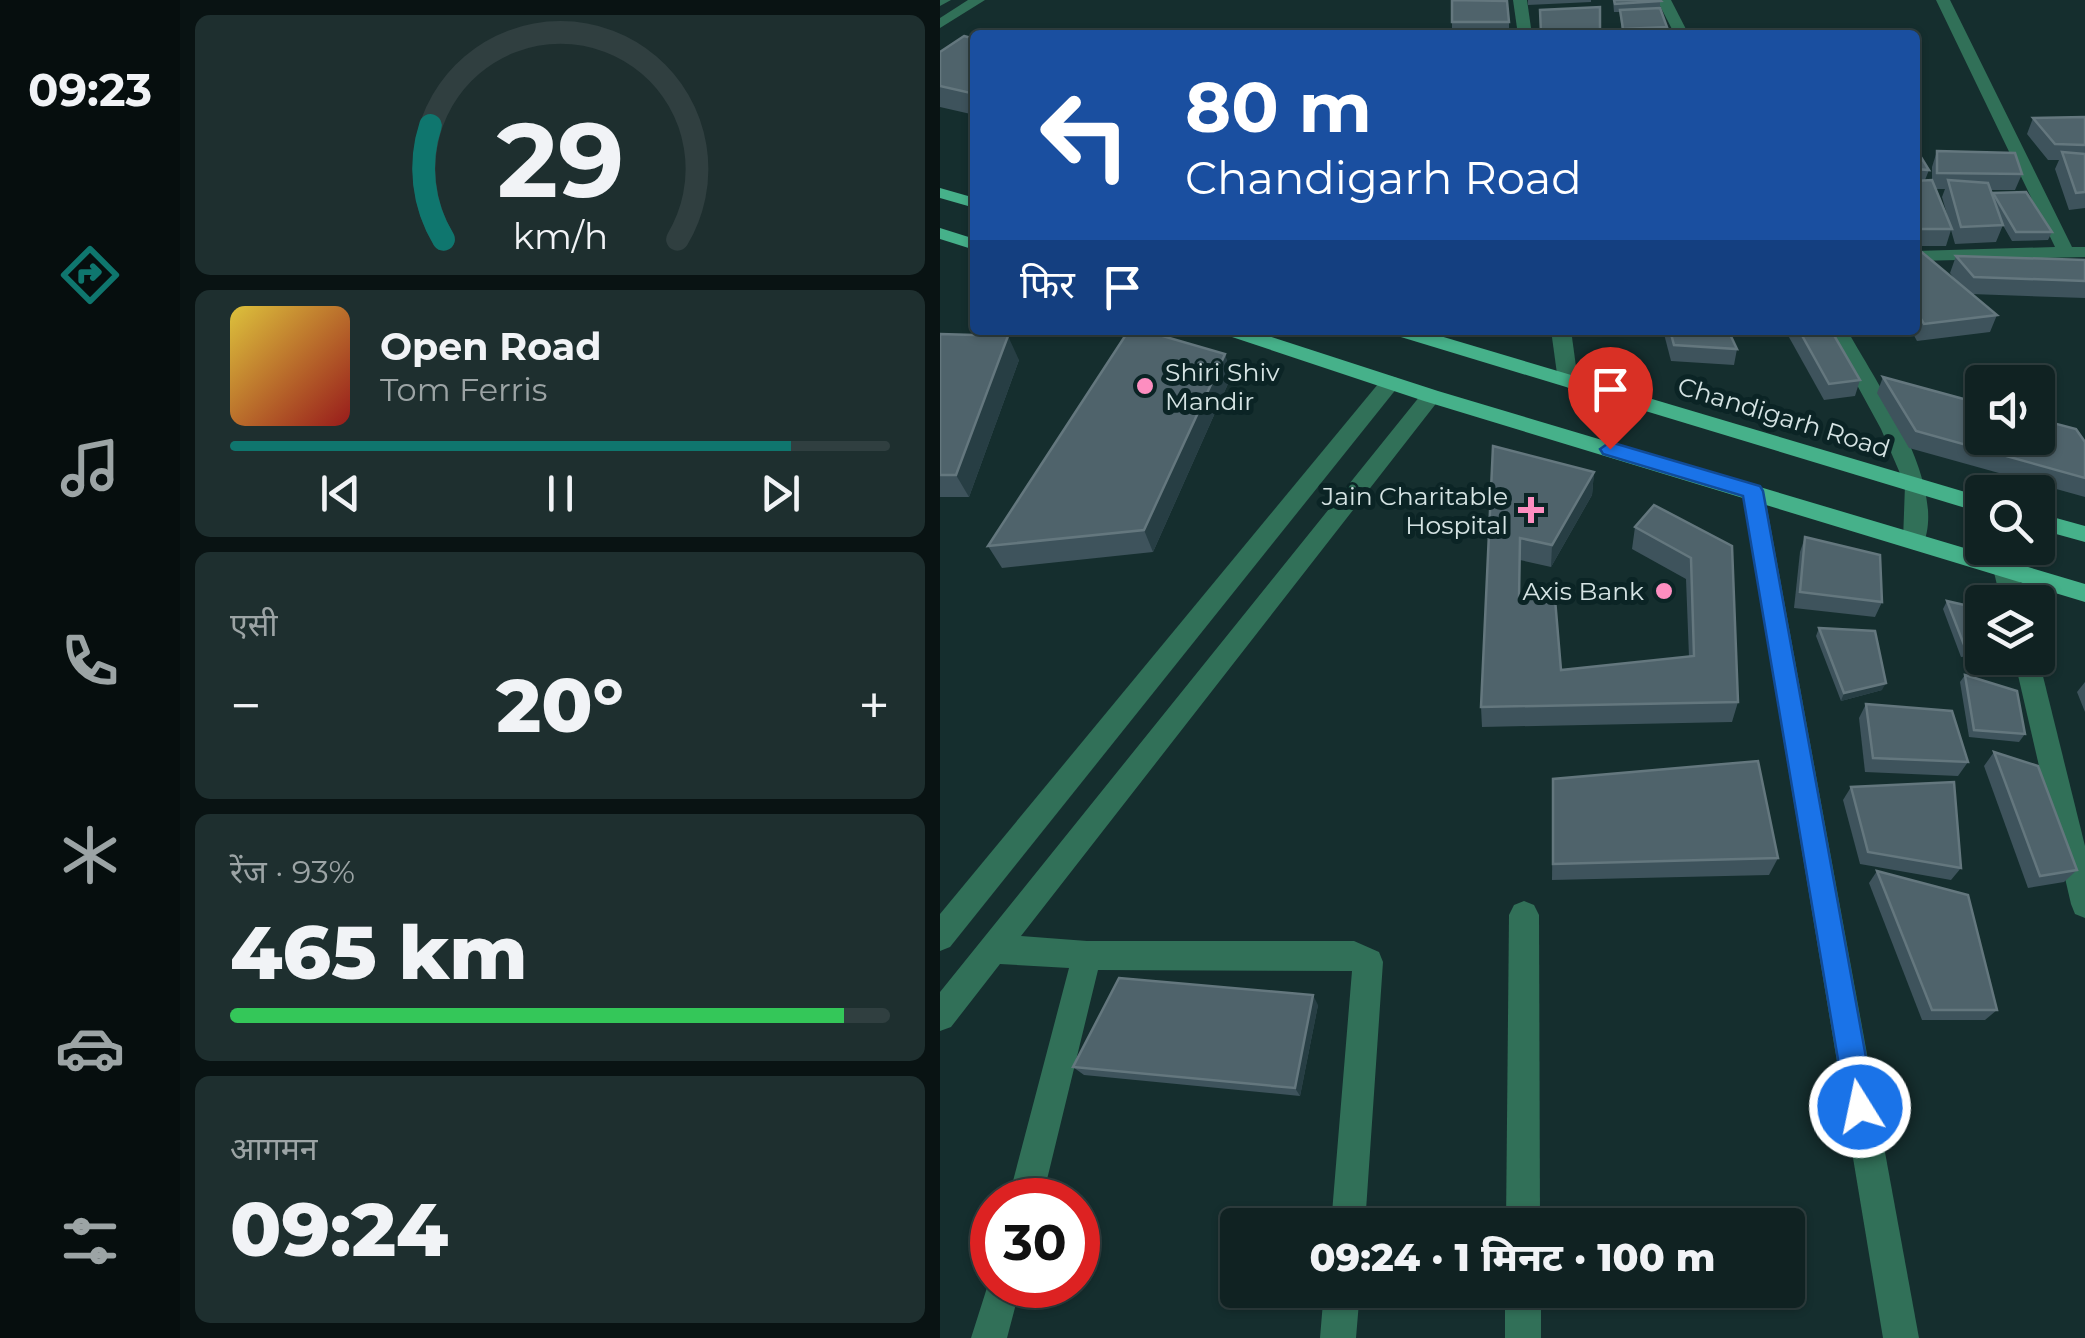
<!DOCTYPE html>
<html lang="hi">
<head>
<meta charset="utf-8">
<style>
	body { margin:0; font-family:Montserrat,"Noto Sans Devanagari",sans-serif; background:#1e2f2f; color:#f1f3f6; height:100vh; display:flex; flex-direction:column; font-size:38px; white-space:nowrap }
	* { box-sizing:border-box; margin:0 }
	p { font-size:32px; color:#9ca4a5 }
	.icon { flex:none; width:55px; height:55px; fill:none; stroke:currentColor; stroke-width:2; stroke-linecap:round; stroke-linejoin:round }
	.map { position:relative; flex:1; overflow:hidden }
	.sheet { display:flex; flex-direction:column; gap:15px; padding:15px; background:#091313; width:760px }
	.sheet>* { flex:none }
	.hud { position:absolute; left:30px; top:30px; width:950px; height:305px; border-radius:10px; box-shadow:0 2px 8px #0004,0 0 0 2px #303f40; background:#1a4fa0; color:#fff; overflow:hidden }
	.controls { position:absolute; left:1025px; top:365px; display:grid; gap:20px }
	.controls a { display:grid; place-items:center; width:90px; height:90px; border-radius:10px; background:#102222; box-shadow:0 2px 8px #0004,0 0 0 2px #303f40; font-size:50px }
	.speed { position:absolute; left:30px; top:1178px; display:flex; gap:20px; font-size:50px; font-weight:700; text-align:center }
	.speed>* { display:grid; place-content:center; width:130px; height:130px; border-radius:50%; background:#102222; box-shadow:0 2px 8px #0004,0 0 0 2px #303f40; line-height:1 }
	.speed .limit { border:15px solid #d22; background:#fff; color:#111 }
	.pin { position:absolute; display:grid; place-items:center; width:85px; height:85px; color:#fff; margin:-102px -42px; border-radius:50% 50% 50% 0; rotate:-45deg; box-shadow:0 0 10px #0007 }
	.pin .icon { rotate:45deg }
	.me { position:absolute; width:110px; margin:-55px; rotate:350deg; stroke-linejoin:round; filter:drop-shadow(0 0 8px #0008) }
	.turn { display:flex; align-items:center; gap:35px; height:210px; padding:0 50px; font-size:45px }
	.turn .icon { width:130px; height:130px; stroke-width:2.5 }
	.turn b { display:block; font-size:70px; line-height:85px }
	.then { display:flex; align-items:center; height:95px; padding:0 50px; background:#0003; gap:20px; font-size:38px }
	.big { font-size:75px; font-weight:800; line-height:1.1 }
	.sheet .tile { flex:1; display:flex; flex-direction:column; justify-content:center; gap:15px; min-width:0; padding:0 35px; border-radius:15px; background:#1e2f2f }
	.sheet .dial { align-items:center; gap:0 }
	.dial svg { height:260px; overflow:visible; fill:none; stroke:#303f40; stroke-width:7; stroke-linecap:round; text-anchor:middle }
	.dial text { fill:#f1f3f6; stroke:none }
	.song { display:flex; align-items:center; gap:30px }
	.cover { width:120px; height:120px; border-radius:15px; background:linear-gradient(135deg,hsl(50 70% 55%),hsl(0 70% 35%)) }
	.played { height:10px; border-radius:5px; background:linear-gradient(90deg,#0f766e 85%,#303f40 85%) }
	.keys { display:flex; justify-content:space-around; direction:ltr }
	.heat { display:flex; justify-content:space-between; align-items:center; font-size:55px; direction:ltr }
	.charge { height:15px; border-radius:8px; background:linear-gradient(90deg,#34c759 93%,#303f40 0) }
	.trip { position:absolute; left:280px; top:1208px; width:585px; height:100px; border-radius:10px; background:#102222; box-shadow:0 2px 8px #0004,0 0 0 2px #303f40; font-weight:800; line-height:100px; text-align:center }
	main { display:flex; flex:1; min-height:0 }
	.tab-bar { display:flex; flex-direction:column; width:180px; justify-content:space-around; align-items:center; background:#060e0e; color:#9ca4a5 }
	.tab-bar .icon { width:70px; height:70px }
	.tab-bar .current { color:#0f766e }
	.tab-bar b { font-size:45px; color:#f1f3f6 }
	.map>svg:first-child { display:block }
</style>
</head>
<body>
<main>
<nav class="tab-bar">
<b>09:23</b>
<svg class="icon current" aria-label="directions" viewBox="0 0 24 24"><path d="M12 3l9 9-9 9-9-9zM9 14v-3h6M13 9l2 2-2 2"/></svg>
<svg class="icon" aria-label="music" viewBox="0 0 24 24"><path d="M9 18V5l10-2v13"/><circle cx="6" cy="18" r="3"/><circle cx="16" cy="16" r="3"/></svg>
<svg class="icon" aria-label="phone" viewBox="0 0 24 24"><path d="M5 4h4l2 5-3 2q2 4 5 5l2-3 5 2v4C11 20 4 13 5 4z"/></svg>
<svg class="icon" aria-label="climate" viewBox="0 0 24 24"><path d="M12 3v18M4 7l16 10M4 17L20 7"/></svg>
<svg class="icon" aria-label="car" viewBox="0 0 24 24"><path d="M5 17H2v-5l4-1 3-4h7l3 4 3 1v5h-3M9 17h6M6 11h13"/><circle cx="7" cy="17" r="2"/><circle cx="17" cy="17" r="2"/></svg>
<svg class="icon" aria-label="filters" viewBox="0 0 24 24"><path d="M4 7h16M4 17h16"/><circle cx="9" cy="7" r="2"/><circle cx="15" cy="17" r="2"/></svg>
</nav>
<section class="sheet">
<div class="tile dial"><svg viewBox="0 0 100 80">
<path d="M14 69A42 42 0 1 1 86 69"/>
<path d="M14 69A42 42 0 0 1 10 34" stroke="#0f766e"/>
<text x="50" y="56" font-size="32" font-weight="700">29</text>
<text x="50" y="72" font-size="11">km/h</text>
</svg></div>
<div class="tile">
<div class="song"><i class="cover"></i><div><b>Open Road</b><p>Tom Ferris</p></div></div>
<div class="played"></div>
<div class="keys"><svg class="icon" aria-label="previous" viewBox="0 0 24 24"><path d="M18 5L8 12l10 7zM5 5v14"/></svg><svg class="icon" aria-label="pause" viewBox="0 0 24 24"><path d="M8 5v14M16 5v14"/></svg><svg class="icon" aria-label="next" viewBox="0 0 24 24"><path d="M6 5l10 7-10 7zM19 5v14"/></svg></div>
</div>
<div class="tile"><p>एसी</p>
<div class="heat"><a>−</a><b class="big">20°</b><a>+</a></div>
</div>
<div class="tile"><p>रेंज · 93%</p><b class="big">465 km</b><div class="charge"></div></div>
<div class="tile"><p>आगमन</p><b class="big">09:24</b></div>
</section>
<div class="map">
<svg width="1145" height="1338" viewBox="0 0 1145 1338">
	<rect width="100%" height="100%" fill="#152e2e"/>
	<g fill="none" stroke-linecap="round" stroke-linejoin="round">
		<g fill="#317058" fill-rule="evenodd">
			<path d="M0,0H11L0,6Z"/>
			<path d="M28,0H45L0,28V18Z"/>
			<path d="M573,0H587L592,35H578Z"/>
			<path d="M717,0H731L749,35H735Z"/>
			<path d="M996,0H1010L1132,247H1145V257L975,261V251L1115,247Z"/>
			<path d="M611,330H631L638,381L635,386L628,388L618,381Z"/>
			<path d="M887,330H907C936,382 1010,488 982,547L974,550L963,541L965,485L941,429Z"/>
			<path d="M450,376L457,378V388L10,947L0,951V914L443,378Z"/>
			<path d="M491,389L501,396L498,401L81,936L147,941H414L439,952L443,962L425,1225H391L412,971L158,970L102,1200H68L129,968L60,964L11,1027L0,1031V992L484,391Z"/>
			<path d="M813,483L824,491L979,1338H943L802,491Z"/>
			<path d="M1065,559L1077,568L1085,602H1061L1053,568Z"/>
			<path d="M1098,656L1145,846V918L1135,914L1131,904L1074,658Z"/>
			<path d="M584,901L594,905L599,915L600,1225H566L569,915L574,905Z"/>
			<path d="M52,1272V1285H81L67,1338H31Z"/>
			<path d="M384,1290H420L416,1338H380Z"/>
			<rect x="565" y="1290" width="36" height="48"/>
		</g>
		<g fill="#46b18a" fill-rule="evenodd">
			<path d="M0,188L35,198V208L0,198Z"/>
			<path d="M0,228L35,239V250L0,239Z"/>
			<path d="M280,330H310L498,391L1145,584V602L484,401L283,334Z"/>
			<path d="M448,330H480L1042,497V513L451,334Z"/>
			<path d="M1098,513L1145,526V542L1098,529Z"/>
		</g>
	</g>
	<g fill="#3e535c" fill-rule="evenodd">
		<path d="M588,0H651V2L588,5Z"/>
		<path d="M673,0H720V8L727,27L726,35H682L680,12H674Z"/>
		<rect x="512" y="22" width="57" height="13"/>
		<path d="M35,39V115L0,107V52Z"/>
		<path d="M1145,117V208L1129,210L1115,169L1119,160H1108L1087,134L1093,118Z"/>
		<path d="M975,149L989,170L985,180H992V167L997,151L1082,174L1075,190H1050L1052,195L1053,193L1112,232L1108,240L1072,241L1061,222L1063,225L1056,242L1015,244L1011,230L1006,246H975ZM995,189H1005L1002,197L1010,225Z"/>
		<path d="M975,249L1017,282L1010,273L1016,256L1145,260V298L1031,294L1057,315L1050,332L977,341L971,330H975Z"/>
		<path d="M723,330H788L797,349L794,365L731,361Z"/>
		<path d="M845,330H891L920,380L915,396L884,400Z"/>
		<path d="M0,334L79,360L29,497H0Z"/>
		<path d="M285,354L291,377L213,552L62,568L48,546Z"/>
		<path d="M943,377L1145,442V497L969,448L937,393Z"/>
		<path d="M553,446L654,472L652,495L611,567L580,560L579,599L621,670L749,657L746,579L692,549L695,527L792,546L798,702L792,722L542,727L541,707Z"/>
		<path d="M865,537L942,602L935,617L854,608L860,552Z"/>
		<path d="M1007,601L1042,609V655L1021,657L1003,609Z"/>
		<path d="M879,628L942,690L901,701L876,636Z"/>
		<path d="M1025,675L1085,734L1079,742L1029,737L1020,682Z"/>
		<path d="M1145,682V712L1137,692Z"/>
		<path d="M926,704L1028,762L1018,776L925,772L919,718Z"/>
		<path d="M1054,752L1137,870L1124,882L1088,888L1044,766Z"/>
		<path d="M613,779L838,858L829,875L612,880Z"/>
		<path d="M911,787L1021,868L1011,880L920,864L903,800Z"/>
		<path d="M937,871L1057,1010L1045,1020H982L929,883Z"/>
		<path d="M378,1005L360,1096L144,1075L133,1067Z"/>
	</g>
	<g fill="#273e44">
		<path d="M68,336L79,360L29,497L16,475Z"/>
		<path d="M285,354L291,377L213,552L204,530Z"/>
		<path d="M654,472L652,495L611,567L612,545Z"/>
		<path d="M946,683L942,690L901,701L904,693Z"/>
		<path d="M373,995L378,1005L360,1096L355,1088Z"/>
	</g>
	<g fill="#4f636b" stroke="#64777e" stroke-width="2.5">
		<path d="M512,0L567,1L569,22H512Z"/>
		<path d="M674,0H720L721,1L675,4Z"/>
		<path d="M660,7V33L601,34L600,10Z"/>
		<path d="M720,8L727,27L683,29L680,10Z"/>
		<path d="M24,36L35,39V94L0,86V52Z"/>
		<path d="M1145,117V145L1115,144L1093,118Z"/>
		<path d="M975,149H976L989,170L975,169Z"/>
		<path d="M997,151L1075,153L1082,174L997,173Z"/>
		<path d="M1122,152L1145,154V192L1136,193Z"/>
		<path d="M992,180L1012,229H975V181Z"/>
		<path d="M1008,180L1048,183L1063,225L1021,227Z"/>
		<path d="M1086,192L1112,232H1076L1053,193Z"/>
		<path d="M975,249H978L1057,315L984,324L975,309Z"/>
		<path d="M1016,256L1145,260V281L1034,277Z"/>
		<path d="M189,330H202L285,354L204,530L48,546Z"/>
		<path d="M730,330H788L797,349L734,345Z"/>
		<path d="M859,330H891L920,380L889,384Z"/>
		<path d="M0,334L68,336L16,475H0Z"/>
		<path d="M943,377L1042,404V438H1098V419L1136,429L1145,442V478L976,431Z"/>
		<path d="M553,446L654,472L612,545L580,538L579,599H615L621,670L754,656L751,558L695,527L714,505L792,546L798,702L541,707Z"/>
		<path d="M865,537L940,555L942,602L860,592Z"/>
		<path d="M1007,601L1042,609V648L1026,650Z"/>
		<path d="M879,628L935,631L946,683L904,693Z"/>
		<path d="M1025,675L1077,691L1085,734L1034,730Z"/>
		<path d="M926,704L1012,711L1028,762L933,758Z"/>
		<path d="M1054,752L1098,766L1137,870L1100,876Z"/>
		<path d="M818,761L838,858L613,864V779Z"/>
		<path d="M1014,782L1021,868L928,852L911,787Z"/>
		<path d="M937,871L1028,895L1057,1010H992Z"/>
		<path d="M179,978L373,995L355,1088L133,1067Z"/>
	</g>
	<path fill="#1a73e8" stroke="#114b97" stroke-width="2.5" d="M670,442L820,486L823,491L935,1107L931,1117L920,1122L910,1117L906,1107L803,496L663,454L660,449Z"/>
	<g fill="#fd8ec0" stroke="#0b2425" stroke-width="4">
		<circle cx="205" cy="386" r="10"/>
		<path d="M586 495h10v10h10v10h-10v10h-10v-10h-10v-10h10z"/>
		<circle cx="724" cy="591" r="10"/>
	</g>
	<g text-anchor="middle" dominant-baseline="central" stroke-width="10" stroke-linejoin="round" paint-order="stroke">
		<g font-size="25" fill="#d6e4e4" stroke="#0b2425" text-anchor="end">
			<text x="225" y="372" text-anchor="start">Shiri Shiv<tspan x="225" dy="29">Mandir</tspan></text>
			<text x="568" y="496">Jain Charitable<tspan x="568" dy="29">Hospital</tspan></text>
			<text x="704" y="591">Axis Bank</text>
		</g>
		<g font-size="25" fill="#d6e4e4" stroke="#0b2425">
			<text transform="translate(844 417) rotate(17)">Chandigarh Road</text>
		</g>
	</g>
</svg>
<div class="controls">
<a><svg class="icon" aria-label="sound" viewBox="0 0 24 24"><path d="M4 9h4l5-4v14l-5-4H4zM17 9q2 3 0 6"/></svg></a>
<a><svg class="icon" aria-label="search" viewBox="0 0 24 24"><circle cx="10" cy="10" r="6"/><path d="M15 15l6 6"/></svg></a>
<a><svg class="icon" aria-label="layers" viewBox="0 0 24 24"><path d="M12 4l9 5-9 5-9-5zM3 14l9 5 9-5"/></svg></a>
</div>
<div class="speed"><div class="limit">30</div></div>
<div class="pin" style="left:670px;top:449px;background:#d93025"><svg class="icon" aria-label="arrive" viewBox="0 0 24 24"><path d="M6 21V4h12l-3 4 3 4H6"/></svg></div>
<svg class="me" style="left:920px;top:1107px" viewBox="-20 -20 40 40"><circle r="17" fill="#1a73e8" stroke="#fff" stroke-width="3"/><path d="M0-11L8 9 0 5-8 9z" fill="#fff"/></svg>
<div class="trip">09:24 · 1 मिनट · 100 m</div>
<div class="hud">
<div class="turn"><svg class="icon" aria-label="left" viewBox="0 0 24 24"><path d="M17 20v-9H6M10 6l-5 5 5 5"/></svg><div><b>80 m</b>Chandigarh Road</div></div>
<div class="then">फिर<svg class="icon" aria-label="arrive" viewBox="0 0 24 24"><path d="M6 21V4h12l-3 4 3 4H6"/></svg></div>
</div>
</div>
</main>
</body>
</html>
